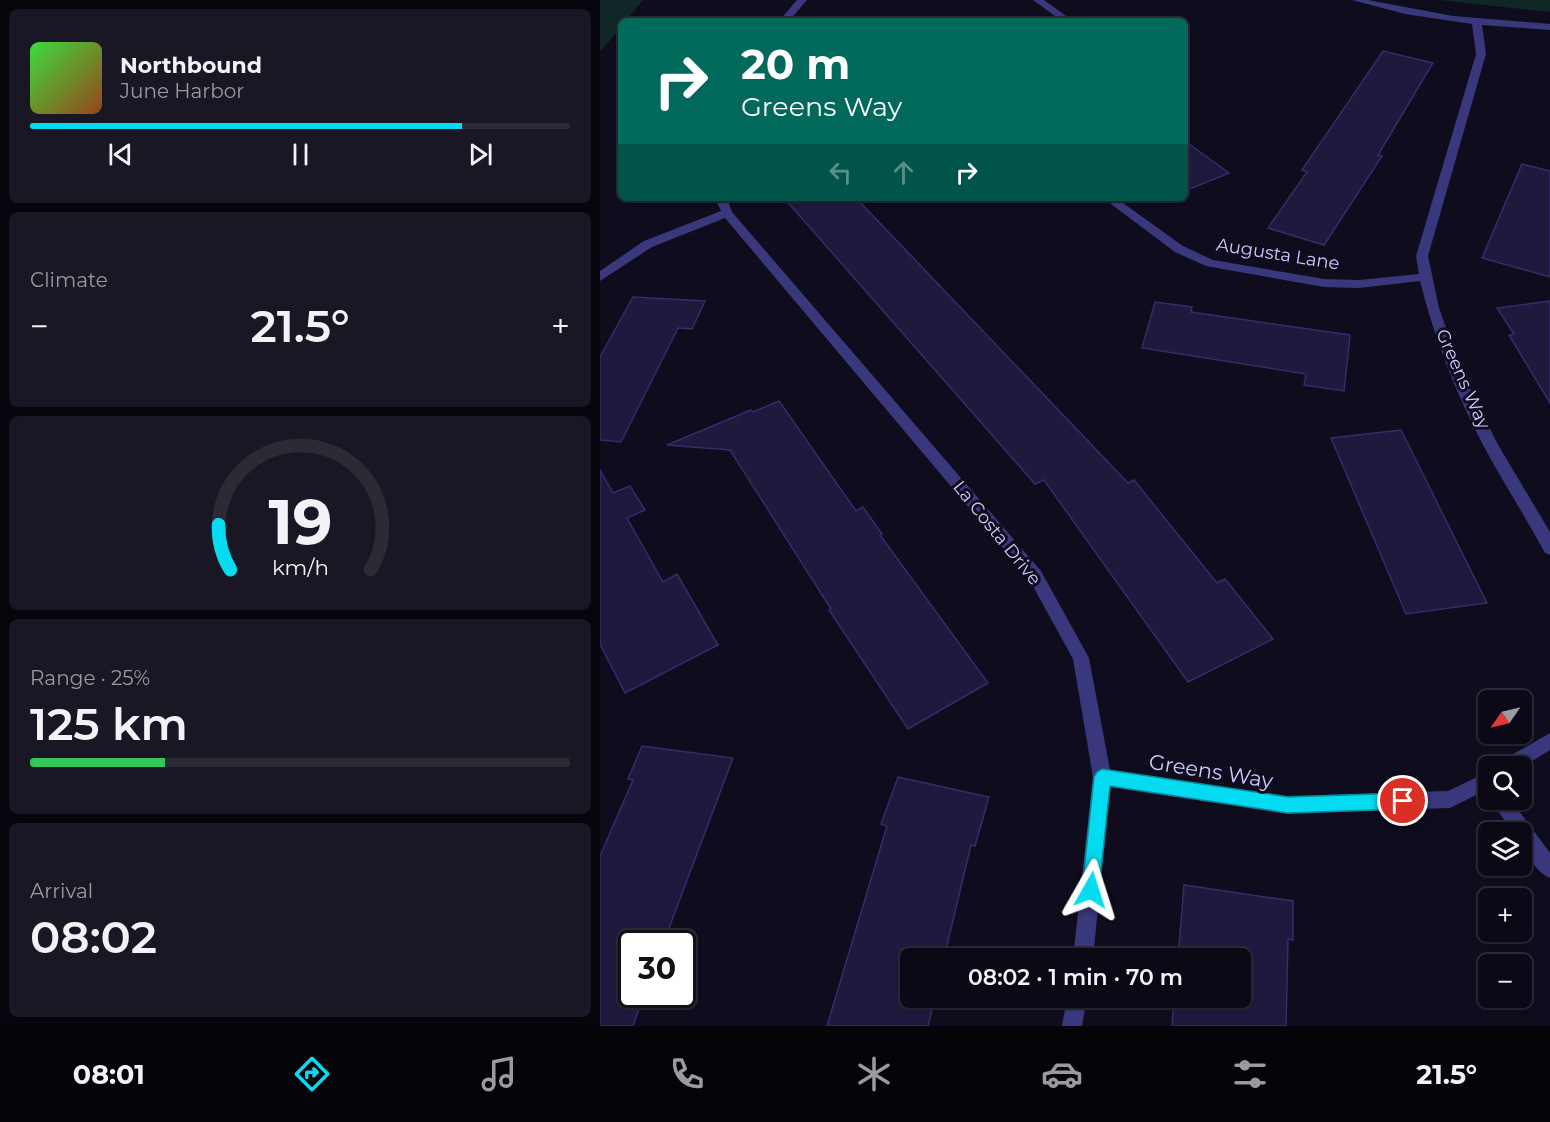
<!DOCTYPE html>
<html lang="en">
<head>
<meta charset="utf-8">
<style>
	body { margin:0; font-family:Montserrat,sans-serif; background:#191723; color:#f1f3f6; height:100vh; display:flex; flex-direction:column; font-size:22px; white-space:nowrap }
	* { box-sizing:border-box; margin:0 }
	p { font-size:20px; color:#9a9aa1 }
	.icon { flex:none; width:33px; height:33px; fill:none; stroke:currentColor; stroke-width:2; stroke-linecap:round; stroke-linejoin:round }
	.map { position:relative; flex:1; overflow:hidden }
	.details { display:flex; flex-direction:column; gap:9px; padding:9px; background:#06050c; width:600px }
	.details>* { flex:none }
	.hud { position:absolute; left:18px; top:18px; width:570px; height:183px; border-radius:9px; box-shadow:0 2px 4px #0004,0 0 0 2px #2b2a35; background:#00695c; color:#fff; overflow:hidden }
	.needle { width:39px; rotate:236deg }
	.fabs { position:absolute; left:878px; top:690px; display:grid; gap:12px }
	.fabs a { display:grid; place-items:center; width:54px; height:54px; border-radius:9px; background:#0b0916; box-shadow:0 2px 4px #0004,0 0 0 2px #2b2a35; font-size:30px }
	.speed { position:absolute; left:18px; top:930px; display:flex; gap:12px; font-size:30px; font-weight:700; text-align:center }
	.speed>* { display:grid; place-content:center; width:78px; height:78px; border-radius:50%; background:#0b0916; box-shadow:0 2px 4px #0004,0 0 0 2px #2b2a35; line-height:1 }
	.speed .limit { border:3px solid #111; border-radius:9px; background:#fff; color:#111 }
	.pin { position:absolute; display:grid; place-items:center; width:51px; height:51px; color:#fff; margin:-26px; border:3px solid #fff; border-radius:50%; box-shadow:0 2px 6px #0007 }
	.me { position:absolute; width:66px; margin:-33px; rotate:6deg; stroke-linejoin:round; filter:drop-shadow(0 0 4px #0008) }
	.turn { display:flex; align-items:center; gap:21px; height:126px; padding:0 24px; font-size:27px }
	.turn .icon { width:78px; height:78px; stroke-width:2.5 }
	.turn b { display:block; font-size:42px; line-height:51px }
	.lanes { display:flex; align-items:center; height:57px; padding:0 24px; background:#0003; justify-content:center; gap:30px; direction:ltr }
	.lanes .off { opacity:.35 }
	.big { font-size:45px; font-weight:600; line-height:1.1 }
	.details .tile { flex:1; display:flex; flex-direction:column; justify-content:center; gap:9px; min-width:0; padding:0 21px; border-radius:9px; background:#191723 }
	.details .dial { align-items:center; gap:0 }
	.dial svg { height:156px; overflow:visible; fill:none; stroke:#2b2a35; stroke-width:7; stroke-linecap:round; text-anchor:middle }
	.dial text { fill:#f1f3f6; stroke:none }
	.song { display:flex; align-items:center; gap:18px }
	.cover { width:72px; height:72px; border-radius:9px; background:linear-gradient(135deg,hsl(120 70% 55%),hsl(20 70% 35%)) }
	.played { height:6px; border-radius:3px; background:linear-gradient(90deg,#04dbf0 80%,#2b2a35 80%) }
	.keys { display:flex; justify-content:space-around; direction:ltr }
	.heat { display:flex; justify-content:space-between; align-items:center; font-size:33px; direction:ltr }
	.charge { height:9px; border-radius:4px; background:linear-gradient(90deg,#34c759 25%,#2b2a35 0) }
	.trip { position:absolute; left:300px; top:948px; width:351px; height:60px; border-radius:9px; background:#0b0916; box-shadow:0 2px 4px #0004,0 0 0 2px #2b2a35; font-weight:600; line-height:60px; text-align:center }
	.menu { display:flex; height:96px; justify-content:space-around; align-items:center; background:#040409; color:#9a9aa1 }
	.menu .icon { width:42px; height:42px }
	.menu .active { color:#04dbf0 }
	.menu b { font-size:27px; color:#f1f3f6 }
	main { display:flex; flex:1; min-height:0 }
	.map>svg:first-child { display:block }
</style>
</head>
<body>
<main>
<section class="details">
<div class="tile">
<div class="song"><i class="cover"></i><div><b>Northbound</b><p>June Harbor</p></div></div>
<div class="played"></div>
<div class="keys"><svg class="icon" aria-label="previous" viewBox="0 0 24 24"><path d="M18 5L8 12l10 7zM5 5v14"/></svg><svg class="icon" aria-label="pause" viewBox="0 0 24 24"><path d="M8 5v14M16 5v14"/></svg><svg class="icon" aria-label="next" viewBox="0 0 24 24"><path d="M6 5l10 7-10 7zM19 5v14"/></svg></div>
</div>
<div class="tile"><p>Climate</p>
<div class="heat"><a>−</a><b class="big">21.5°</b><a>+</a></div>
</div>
<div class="tile dial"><svg viewBox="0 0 100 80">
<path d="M14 69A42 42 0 1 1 86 69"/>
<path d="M14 69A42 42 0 0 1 8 46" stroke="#04dbf0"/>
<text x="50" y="56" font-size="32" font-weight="700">19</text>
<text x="50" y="72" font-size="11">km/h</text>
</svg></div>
<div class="tile"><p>Range · 25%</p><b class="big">125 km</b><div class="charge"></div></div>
<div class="tile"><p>Arrival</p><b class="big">08:02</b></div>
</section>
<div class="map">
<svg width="950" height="1026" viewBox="0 0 950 1026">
	<rect width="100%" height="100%" fill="#0f0c1e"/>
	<g fill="#0f2726">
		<path d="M0,0H43L26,21H21V27L0,52Z"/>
		<path d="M840,0H950V12Z"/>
	</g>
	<g fill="#20193e" stroke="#372b6a" stroke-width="1.5">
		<path d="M783,51L833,63L778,155L782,156L724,245L668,228L707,172L702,170Z"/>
		<path d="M585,141L629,173L585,191Z"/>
		<path d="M922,164L950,171V277L882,258Z"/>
		<path d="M184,198H256L528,483L534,480L617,583L625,579L673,639L588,682L444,480L435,484Z"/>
		<path d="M33,297L105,301L92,329L78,328L21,442L0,440V357Z"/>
		<path d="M950,301V403L909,335L914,334L897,308Z"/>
		<path d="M555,302L592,307L591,312L750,335L744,391L704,385L706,374L542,348Z"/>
		<path d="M179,401L256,511L263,507L282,534L280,535L388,683L308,729L229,610L231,609L130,450L67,445L151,410L153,412Z"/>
		<path d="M801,430L887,603L806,614L731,438Z"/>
		<path d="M0,470L13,493L30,486L45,510L27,518L63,582L77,574L118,645L25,693L0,644Z"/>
		<path d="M42,746L133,758L63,944H32V994H44L33,1026H0V856L33,780L28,779Z"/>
		<path d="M298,777L389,797L375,846L371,845L344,958H310V998H335L328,1026H227L287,826L281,824Z"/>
		<path d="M584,885L693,901V940L688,939L686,1026H572L574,998H640V958H578Z"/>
	</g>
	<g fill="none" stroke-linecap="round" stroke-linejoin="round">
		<g fill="#3a387c" fill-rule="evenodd">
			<path d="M197,0H207L189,21H179Z"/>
			<path d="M433,0H444L473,21H462Z"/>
			<path d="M752,0H768L853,16L950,24V30L882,25L886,54L828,256L839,308L859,364L897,443L950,532V555L945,553C925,516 903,482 883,445C856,393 834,338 820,281L759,288L724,287L606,266L575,252L503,198H516L583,246L613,260L724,279L759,280L819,274L816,256L876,54L872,24L805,14Z"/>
			<path d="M115,198H127L132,212L441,571L489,658L510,770L688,796L848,791L888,772V789L850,808L688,814L510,787L493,958H473L493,777L473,659L429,579L125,218L52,247L0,281V271L44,241L121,211Z"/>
			<path d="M950,733V750L921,768L900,766L903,760Z"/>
			<path d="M891,800H911L950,853V878C935,872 921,848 921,832H912Z"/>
			<path d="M467,998H487L482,1026H462Z"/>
		</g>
	</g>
	<path fill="#04dbf0" stroke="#038e9c" stroke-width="1.5" d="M502,769L688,797L803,793L809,795L812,801L809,806L803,809L688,813L510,786L499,890L497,897L491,899L484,897L482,890L494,777L497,772Z"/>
	<g text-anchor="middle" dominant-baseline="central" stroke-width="6" stroke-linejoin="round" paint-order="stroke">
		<g font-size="18" fill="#cfcafe" stroke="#0f0c1e">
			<text transform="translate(678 254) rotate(9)">Augusta Lane</text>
			<text transform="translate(863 379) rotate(66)">Greens Way</text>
			<text transform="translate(397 533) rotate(51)">La Costa Drive</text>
		</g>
		<g font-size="21" fill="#cfcafe" stroke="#0f0c1e">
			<text transform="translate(611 771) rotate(9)">Greens Way</text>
		</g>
	</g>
</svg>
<div class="fabs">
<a><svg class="needle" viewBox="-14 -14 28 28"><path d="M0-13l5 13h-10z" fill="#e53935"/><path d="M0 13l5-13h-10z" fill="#9a9aa1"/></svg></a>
<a><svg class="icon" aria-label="search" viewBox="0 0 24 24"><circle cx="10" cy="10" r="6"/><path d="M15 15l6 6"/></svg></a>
<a><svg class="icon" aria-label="layers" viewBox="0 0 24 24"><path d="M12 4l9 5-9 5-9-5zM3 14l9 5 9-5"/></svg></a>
<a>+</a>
<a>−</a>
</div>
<div class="speed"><div class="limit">30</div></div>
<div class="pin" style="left:803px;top:801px;background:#d93025"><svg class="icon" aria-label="arrive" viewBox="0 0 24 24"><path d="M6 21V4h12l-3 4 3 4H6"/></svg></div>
<svg class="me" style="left:491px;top:890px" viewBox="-20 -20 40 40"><path d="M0-17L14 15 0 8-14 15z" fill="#04dbf0" stroke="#fff" stroke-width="4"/></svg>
<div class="trip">08:02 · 1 min · 70 m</div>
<div class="hud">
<div class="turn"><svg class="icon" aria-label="right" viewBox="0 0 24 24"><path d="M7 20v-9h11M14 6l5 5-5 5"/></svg><div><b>20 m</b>Greens Way</div></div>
<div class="lanes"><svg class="icon off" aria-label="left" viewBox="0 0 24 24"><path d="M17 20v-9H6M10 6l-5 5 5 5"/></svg><svg class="icon off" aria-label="ahead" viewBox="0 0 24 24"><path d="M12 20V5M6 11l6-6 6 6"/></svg><svg class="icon" aria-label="right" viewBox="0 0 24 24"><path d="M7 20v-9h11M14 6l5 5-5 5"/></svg></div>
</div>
</div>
</main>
<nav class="menu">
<b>08:01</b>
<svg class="icon active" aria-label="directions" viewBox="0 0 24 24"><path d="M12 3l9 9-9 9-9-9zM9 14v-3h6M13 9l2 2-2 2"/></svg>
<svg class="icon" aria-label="music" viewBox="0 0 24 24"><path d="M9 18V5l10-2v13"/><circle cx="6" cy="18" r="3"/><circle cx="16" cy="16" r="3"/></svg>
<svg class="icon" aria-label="phone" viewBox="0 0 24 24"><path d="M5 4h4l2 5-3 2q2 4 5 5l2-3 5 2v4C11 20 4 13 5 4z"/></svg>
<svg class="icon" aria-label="climate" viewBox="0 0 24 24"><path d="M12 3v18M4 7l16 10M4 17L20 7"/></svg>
<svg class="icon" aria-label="car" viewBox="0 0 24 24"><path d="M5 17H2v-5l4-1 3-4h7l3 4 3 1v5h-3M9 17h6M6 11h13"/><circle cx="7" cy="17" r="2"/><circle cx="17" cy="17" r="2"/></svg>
<svg class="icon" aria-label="filters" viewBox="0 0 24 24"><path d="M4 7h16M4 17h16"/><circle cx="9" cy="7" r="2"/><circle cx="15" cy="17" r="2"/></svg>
<b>21.5°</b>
</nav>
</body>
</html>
